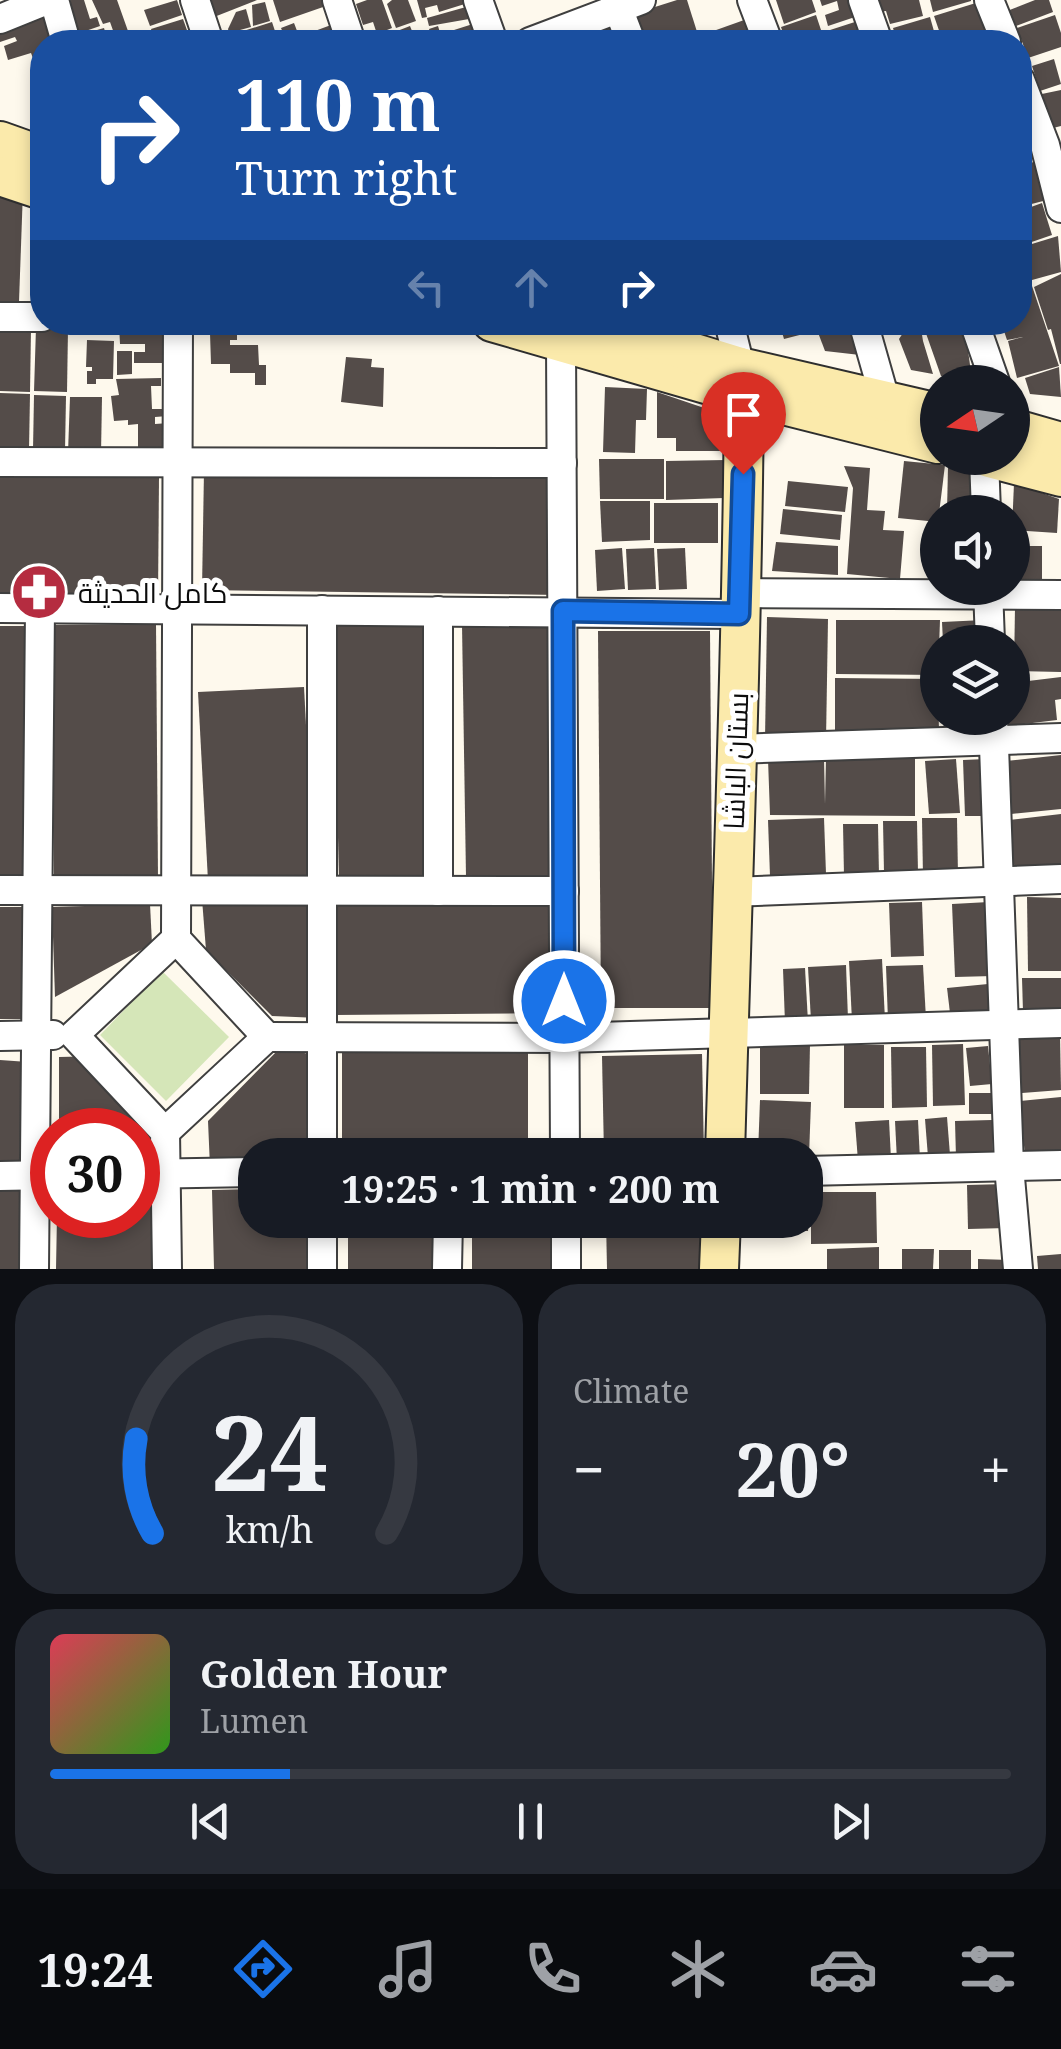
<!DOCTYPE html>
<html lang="en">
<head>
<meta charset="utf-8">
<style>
	body { margin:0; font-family:"Noto Serif",Cairo,serif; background:#242831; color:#f1f3f6; height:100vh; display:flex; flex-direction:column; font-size:38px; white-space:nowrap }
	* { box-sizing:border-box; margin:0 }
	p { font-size:32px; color:#9ea1a6 }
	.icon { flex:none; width:55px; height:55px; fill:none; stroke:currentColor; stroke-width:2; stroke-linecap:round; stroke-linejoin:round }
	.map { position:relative; height:1269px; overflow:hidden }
	.drawer { display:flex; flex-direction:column; gap:15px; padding:15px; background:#0d0f14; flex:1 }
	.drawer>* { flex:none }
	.hud { position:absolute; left:30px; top:30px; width:1002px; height:305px; border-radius:40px; box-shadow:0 5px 15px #0003; background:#1a4fa0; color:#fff; overflow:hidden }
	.needle { width:65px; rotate:257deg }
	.controls { position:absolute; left:920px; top:365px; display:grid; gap:20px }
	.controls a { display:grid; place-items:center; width:110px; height:110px; border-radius:50%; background:#171b24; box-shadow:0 5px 15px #0003; font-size:50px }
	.speed { position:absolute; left:30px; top:1108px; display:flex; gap:20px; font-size:50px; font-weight:700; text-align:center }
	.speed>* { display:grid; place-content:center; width:130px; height:130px; border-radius:50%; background:#171b24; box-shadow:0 5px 15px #0003; line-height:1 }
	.speed .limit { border:15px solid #d22; background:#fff; color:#111 }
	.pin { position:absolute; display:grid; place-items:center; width:85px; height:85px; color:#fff; margin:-102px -42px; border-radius:50% 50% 50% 0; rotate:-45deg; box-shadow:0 0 10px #0007 }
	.pin .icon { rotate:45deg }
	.me { position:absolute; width:110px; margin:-55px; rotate:0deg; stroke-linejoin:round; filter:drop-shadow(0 0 8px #0008) }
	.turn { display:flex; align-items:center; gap:35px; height:210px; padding:0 40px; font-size:45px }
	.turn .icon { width:130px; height:130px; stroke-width:2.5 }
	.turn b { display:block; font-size:70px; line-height:85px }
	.lanes { display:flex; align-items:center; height:95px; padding:0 40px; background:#0003; justify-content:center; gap:50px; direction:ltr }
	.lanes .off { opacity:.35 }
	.big { font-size:75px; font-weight:700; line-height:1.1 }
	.drawer .widget { flex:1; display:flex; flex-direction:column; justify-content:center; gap:15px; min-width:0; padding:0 35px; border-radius:40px; background:#242831 }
	.drawer .dial { align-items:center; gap:0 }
	.dial svg { height:260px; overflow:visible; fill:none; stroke:#363941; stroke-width:7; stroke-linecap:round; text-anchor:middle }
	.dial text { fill:#f1f3f6; stroke:none }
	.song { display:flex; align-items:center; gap:30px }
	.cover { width:120px; height:120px; border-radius:15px; background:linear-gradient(135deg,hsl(350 70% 55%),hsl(110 70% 35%)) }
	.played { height:10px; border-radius:5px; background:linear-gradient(90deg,#1a73e8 25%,#363941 25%) }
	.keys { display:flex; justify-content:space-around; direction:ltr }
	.heat { display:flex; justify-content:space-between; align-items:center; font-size:55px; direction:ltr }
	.drawer .tiles { flex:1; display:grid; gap:15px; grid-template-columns:1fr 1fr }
	.widget:last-child { grid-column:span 2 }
	.trip { position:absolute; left:238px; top:1138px; width:585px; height:100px; border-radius:40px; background:#171b24; box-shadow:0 5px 15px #0003; font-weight:700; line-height:100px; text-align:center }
	.menu { display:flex; height:160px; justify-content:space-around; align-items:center; background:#090b0e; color:#9ea1a6 }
	.menu .icon { width:70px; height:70px }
	.menu .on { color:#1a73e8 }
	.menu b { font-size:45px; color:#f1f3f6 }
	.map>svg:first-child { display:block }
</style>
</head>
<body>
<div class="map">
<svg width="1061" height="1269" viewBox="0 0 1061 1269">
	<rect width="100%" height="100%" fill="#fef9ed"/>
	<path fill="#d5e6b8" d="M162,971L229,1037L166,1101L100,1035Z"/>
	<g fill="#544c49">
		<path d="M71,0H84L90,19L97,17L100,26L74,35L63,3Z"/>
		<path d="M92,0H117L128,31L115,36L110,22L103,24Z"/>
		<path d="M177,0L182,15L150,26L144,10Z"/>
		<path d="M202,0H257L209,19Z"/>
		<path d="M273,0H324L326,6L280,22Z"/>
		<path d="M367,0H382L392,28L377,34L373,22L363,25L356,4Z"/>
		<path d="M392,0H408L416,21L396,28L387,4Z"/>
		<path d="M417,0H467L468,3L439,12L437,5L425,8L427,17L422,18Z"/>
		<path d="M677,0H687L698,35L676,42H646L636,13Z"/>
		<path d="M776,0H812L816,12L784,24Z"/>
		<path d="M820,0H860L864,14L828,26L825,15L839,10L837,1L822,6Z"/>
		<path d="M876,0H919L923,16L890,24L886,11L879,12Z"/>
		<path d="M930,0H971V1L933,12Z"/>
		<path d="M1035,0H1049L1053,12L1013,27L1007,11Z"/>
		<path d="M265,2L270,21L253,26L252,5Z"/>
		<path d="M979,2L989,34L961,42H943L934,16Z"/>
		<path d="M466,7L469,19L429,26L427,18Z"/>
		<path d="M47,8L54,42H42V59L34,61L31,53L8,60L4,46L17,41L15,37L0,42V23Z"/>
		<path d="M246,9L251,27L229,33L228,29L236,12Z"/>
		<path d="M816,15L821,30L786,42L781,27Z"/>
		<path d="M1055,15L1061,33V47L1028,58L1017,28Z"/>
		<path d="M930,17L937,42H897L893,28Z"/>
		<path d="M183,19L188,33L155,42L151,29Z"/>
		<path d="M747,19L755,42H708L705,34Z"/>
		<path d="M861,20L866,37L850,42H830L827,31Z"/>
		<path d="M272,22L277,37L262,42L258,32L249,35L251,42H226L224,37Z"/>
		<path d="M294,23L299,36L296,38L331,25L337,40L287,42L281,28Z"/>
		<path d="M476,23L480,37L461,42H433L429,29L438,26L442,39L456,35L454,30Z"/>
		<path d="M617,24L623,42H582L580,37Z"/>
		<path d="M410,26L416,41L369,42Z"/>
		<path d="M104,28L108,42H78L76,36Z"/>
		<path d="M1054,59L1061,84L1040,91L1032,66Z"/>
		<path d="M1061,90V126L1045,130L1037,95Z"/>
		<path d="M1037,161L1047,200L1020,207V166Z"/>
		<path d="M0,189L23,190L19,302H0Z"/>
		<path d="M1042,203L1052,235L1020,246V211Z"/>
		<path d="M1058,236L1061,272L1032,280L1022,247Z"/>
		<path d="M1061,274V364H1060L1051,329L1048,330L1034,287Z"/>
		<path d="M1031,283L1059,366L1017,378L1008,341L1023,337L1007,340L1001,322H1020V285Z"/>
		<path d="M779,322H812L815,331L784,339Z"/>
		<path d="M814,322H861L869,356L825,351Z"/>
		<path d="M920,322L923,341L933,374L911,370L899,339L903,333L898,323Z"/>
		<path d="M922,322H964L972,379L941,376Z"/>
		<path d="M170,324L171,363H134V352H145V344H120L119,325Z"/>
		<path d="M0,327L31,328L30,392L0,391Z"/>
		<path d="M36,327L68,328L67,392L34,391Z"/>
		<path d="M237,332V340H230V345H258L259,365H266V385H255V373H230V364H211L210,333Z"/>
		<path d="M87,340L114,341L113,379H96V384H87V371H92V367H86Z"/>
		<path d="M117,351H132V374L117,375Z"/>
		<path d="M346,357L372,359L371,367L384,368L383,407L341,402Z"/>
		<path d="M1059,367L1061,397L1030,394L1025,378Z"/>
		<path d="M161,378V386H151L152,409H168V416L155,417V424L169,423V449L138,450V424L128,425V420L114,421L111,396L119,395L116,379Z"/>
		<path d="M605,387L647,389L646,420H636L635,453L603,452Z"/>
		<path d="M657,392L722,414V451H676V438H657Z"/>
		<path d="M0,393L30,394L29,450H0Z"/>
		<path d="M34,395L66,396L65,451L33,450Z"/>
		<path d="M70,397H102L101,454L68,453Z"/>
		<path d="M599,459H664V499H600Z"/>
		<path d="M726,460L724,498L666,500V461Z"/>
		<path d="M904,461L945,465L938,522L898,518Z"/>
		<path d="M844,466L870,468L867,510L885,511L883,530L904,531L900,579L847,574L853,488Z"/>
		<path d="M948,467L983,469L981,512H947Z"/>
		<path d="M204,470L562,475L560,595L202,590Z"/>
		<path d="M0,477H159L158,599L0,598Z"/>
		<path d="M788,481L848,487L845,512L785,506Z"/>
		<path d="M1014,483L1059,499L1057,533L1012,530Z"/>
		<path d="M600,501H650V540L602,542Z"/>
		<rect x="654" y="503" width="64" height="40"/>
		<path d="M783,509L842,515L840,540L780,534Z"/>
		<path d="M776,542L838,546V575L772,571Z"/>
		<rect x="1012" y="546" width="30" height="35"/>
		<path d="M622,548L625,589L597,591L595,550Z"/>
		<path d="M654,548L656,589L628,590L626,549Z"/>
		<path d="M685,548L687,589L659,590L657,549Z"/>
		<path d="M1015,606H1061V672L1014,671Z"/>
		<path d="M767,617L828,619L826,740L765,739Z"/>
		<path d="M836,620H940L938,675L836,674Z"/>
		<path d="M984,620L985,642H943L942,622Z"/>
		<path d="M430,622L436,878L339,880L333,624Z"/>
		<path d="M559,623L564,875L466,877L462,625Z"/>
		<path d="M156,624L158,878L54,879L51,625Z"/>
		<path d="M0,626H27L24,881H0Z"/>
		<path d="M598,631H710L713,1008H601Z"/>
		<path d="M1061,677V699L1055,700L1057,720L1007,726L1006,718H1012V683Z"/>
		<path d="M835,678L938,679L939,733H835Z"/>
		<path d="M304,687L314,876L208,881L198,692Z"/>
		<path d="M943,718H986V731L944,732Z"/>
		<path d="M1061,755V809L1011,814L1006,761Z"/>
		<path d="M824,757L825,804L826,757H915V816L770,815L768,759Z"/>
		<path d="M956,759L960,813L929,814L925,761Z"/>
		<path d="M986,759L988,816H965L963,760Z"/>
		<path d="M1061,814V868L1015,873L1009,820Z"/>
		<path d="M824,818L826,874L770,876L768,820Z"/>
		<path d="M922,818H957L958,876L923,877Z"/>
		<path d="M883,821H917L918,873H884Z"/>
		<path d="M843,824H878L879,876H844Z"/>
		<path d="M1027,897L1061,898V971H1028Z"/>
		<path d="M202,899L317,902L319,1018L272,1016L206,950Z"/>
		<path d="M922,902L924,956L891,957L889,903Z"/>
		<path d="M989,902L993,976L955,977L952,904Z"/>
		<path d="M150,904L152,944L55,997L52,907Z"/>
		<path d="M553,905L554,1013L335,1015V906Z"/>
		<path d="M0,907H24L25,1019H0Z"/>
		<path d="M882,959L885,1020L852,1021L849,961Z"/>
		<path d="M846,965L848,1019L811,1021L808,967Z"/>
		<path d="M923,965L926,1019L888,1021L886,966Z"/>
		<path d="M805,968L808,1022L785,1023L783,969Z"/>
		<path d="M1022,978H1061V1012H1023Z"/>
		<path d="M988,984L991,1010L950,1013L947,988Z"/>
		<path d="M1060,1035L1061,1090L1022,1093L1018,1038Z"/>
		<path d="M760,1044H810L809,1094H760Z"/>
		<path d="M963,1044L965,1105L933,1106L932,1045Z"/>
		<rect x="844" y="1045" width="40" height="63"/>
		<path d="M988,1046L992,1084L970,1086L966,1048Z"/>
		<path d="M281,1047L316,1056L318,1155H255V1166L210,1167L208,1121Z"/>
		<path d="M891,1047H926L927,1107L892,1108Z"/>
		<rect x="342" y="1053" width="186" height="102"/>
		<path d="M702,1054L704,1155H604L602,1056Z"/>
		<path d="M101,1056L169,1122L168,1167H138V1130H59V1057Z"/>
		<path d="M0,1060L28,1062L24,1162L0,1161Z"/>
		<rect x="969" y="1093" width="24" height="21"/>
		<path d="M1061,1097V1153L1025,1156L1020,1101Z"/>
		<path d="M760,1100L811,1102L809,1156L758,1154Z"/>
		<path d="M947,1117L950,1155L928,1157L925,1119Z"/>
		<path d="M889,1120L891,1159L858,1161L855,1122Z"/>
		<path d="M918,1120L920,1160L897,1161L895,1121Z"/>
		<path d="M992,1120L993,1157L956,1158L955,1121Z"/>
		<path d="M1006,1184L1007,1228L968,1229L967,1185Z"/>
		<rect x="0" y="1189" width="28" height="80"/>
		<path d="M255,1189V1220H321L322,1269H214L212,1190Z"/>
		<path d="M138,1191H176L175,1269H56L57,1215H138Z"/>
		<path d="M805,1192H876L877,1243L811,1244V1200L808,1231H759V1220H805Z"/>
		<path d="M348,1220H448L449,1269H348Z"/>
		<path d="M472,1220H559L560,1269H472Z"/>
		<path d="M606,1220H705L707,1269H607Z"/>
		<path d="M879,1247V1269H827V1249Z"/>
		<path d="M902,1249H934L933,1269H902Z"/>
		<rect x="939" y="1250" width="32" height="19"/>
		<path d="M1061,1254V1269H1038L1037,1256Z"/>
		<path d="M978,1259L1010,1260V1269H978Z"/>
	</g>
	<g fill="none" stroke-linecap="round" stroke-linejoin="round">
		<g stroke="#3f3f3f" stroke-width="32">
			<g id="street">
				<path d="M54,0L66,42"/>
				<path d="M195,0L209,42"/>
				<path d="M337,0L351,42"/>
				<path d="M478,0L493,42"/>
				<path d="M615,0L631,42"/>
				<path d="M752,0L768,42"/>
				<path d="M863,0L878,42"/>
				<path d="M989,0L1006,42"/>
				<path d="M0,19L47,0"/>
				<path d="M530,42L641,0"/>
				<path d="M1020,80L1045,145L1061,208"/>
				<path d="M0,317H42"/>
				<path d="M729,322L740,367"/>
				<path d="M863,322L886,403"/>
				<path d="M974,322L995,382"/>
				<path d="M561,342L565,1155"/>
				<path d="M984,458L986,512"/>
				<path d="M0,462L562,463"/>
				<path d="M988,588L990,642"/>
				<path d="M742,593L1061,595"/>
				<path d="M0,608L739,614"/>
				<path d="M322,610V1155"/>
				<path d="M438,611V891"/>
				<path d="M993,718L1009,1166L1018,1269"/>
				<path d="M735,749L1061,738"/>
				<path d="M0,890L564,891"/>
				<path d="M731,892L1061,879"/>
				<path d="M0,1036L53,1035"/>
				<path d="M267,1037L564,1038L1061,1023"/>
				<path d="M165,1132L267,1037L176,939L178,322"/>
				<path d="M805,1171L1061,1165"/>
				<path d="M138,1174L255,1172"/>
				<path d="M0,1176L52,1175"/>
				<path d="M322,1220V1269"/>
				<path d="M566,1220V1269"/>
				<path d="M34,1269L40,608"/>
				<path d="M167,1269L165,1132L74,1035L176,939"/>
				<path d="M447,1269L448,1220"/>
			</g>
		</g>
		<g stroke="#2e2e2e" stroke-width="42">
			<g id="secondary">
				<path d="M0,141L42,156"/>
				<path d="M0,176L42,190"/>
				<path d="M492,322L744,395L938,444"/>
				<path d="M593,322L740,367L938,413"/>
				<path d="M1012,428L1061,442"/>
				<path d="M989,458L1061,477"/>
				<path d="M725,1155C732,902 742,648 744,395L740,367"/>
				<path d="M719,1269L721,1220"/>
			</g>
		</g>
		<use href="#street" stroke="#fff" stroke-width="28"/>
		<use href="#secondary" stroke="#fbeaab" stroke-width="38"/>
	</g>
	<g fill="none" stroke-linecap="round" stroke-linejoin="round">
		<g stroke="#114b97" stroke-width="25">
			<path id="route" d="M564,1001L563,611L739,614L743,474"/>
		</g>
		<use href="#route" stroke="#1a73e8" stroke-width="18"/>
	</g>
	<defs>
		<g id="pharmacy-disc" transform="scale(2.875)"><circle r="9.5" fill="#b52c40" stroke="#fff"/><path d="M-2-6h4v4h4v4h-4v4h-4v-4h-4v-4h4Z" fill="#fff"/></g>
	</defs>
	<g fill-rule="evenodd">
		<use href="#pharmacy-disc" x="39" y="592"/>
	</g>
	<g text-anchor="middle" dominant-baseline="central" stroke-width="10" stroke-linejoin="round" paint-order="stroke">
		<g font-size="28" fill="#0c0c0c" stroke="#fff" text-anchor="start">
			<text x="78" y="592">كامل الحديثة</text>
		</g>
		<g font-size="28" fill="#0c0c0c" stroke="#fff">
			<text transform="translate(735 761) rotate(-88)">بستان الباشا</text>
		</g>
	</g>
</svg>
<div class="controls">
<a><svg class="needle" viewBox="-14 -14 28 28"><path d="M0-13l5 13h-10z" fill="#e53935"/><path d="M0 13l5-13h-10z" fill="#9ea1a6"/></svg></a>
<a><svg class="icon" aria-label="sound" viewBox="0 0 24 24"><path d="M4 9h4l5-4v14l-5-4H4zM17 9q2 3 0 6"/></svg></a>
<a><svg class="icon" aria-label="layers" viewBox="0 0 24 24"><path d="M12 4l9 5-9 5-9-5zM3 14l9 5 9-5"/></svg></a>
</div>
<div class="speed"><div class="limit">30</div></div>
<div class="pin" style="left:743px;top:474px;background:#d93025"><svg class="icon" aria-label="arrive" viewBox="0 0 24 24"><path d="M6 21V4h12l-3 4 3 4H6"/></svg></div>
<svg class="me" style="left:564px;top:1001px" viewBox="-20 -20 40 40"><circle r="17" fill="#1a73e8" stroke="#fff" stroke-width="3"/><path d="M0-11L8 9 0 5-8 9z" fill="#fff"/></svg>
<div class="trip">19:25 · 1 min · 200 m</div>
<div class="hud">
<div class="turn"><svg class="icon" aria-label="right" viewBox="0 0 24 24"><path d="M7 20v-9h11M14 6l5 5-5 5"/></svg><div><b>110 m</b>Turn right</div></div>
<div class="lanes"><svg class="icon off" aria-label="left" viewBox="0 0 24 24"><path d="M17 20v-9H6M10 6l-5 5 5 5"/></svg><svg class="icon off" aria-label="ahead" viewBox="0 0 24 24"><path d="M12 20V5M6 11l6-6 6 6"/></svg><svg class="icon" aria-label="right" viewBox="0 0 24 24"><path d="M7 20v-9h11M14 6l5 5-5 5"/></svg></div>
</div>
</div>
<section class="drawer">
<div class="tiles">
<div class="widget dial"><svg viewBox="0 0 100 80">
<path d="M14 69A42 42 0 1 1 86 69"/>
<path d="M14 69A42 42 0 0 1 9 40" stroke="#1a73e8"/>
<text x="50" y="56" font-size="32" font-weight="700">24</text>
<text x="50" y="72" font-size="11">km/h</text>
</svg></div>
<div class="widget"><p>Climate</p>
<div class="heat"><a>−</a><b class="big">20°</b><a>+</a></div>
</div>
<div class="widget">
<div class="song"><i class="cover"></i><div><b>Golden Hour</b><p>Lumen</p></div></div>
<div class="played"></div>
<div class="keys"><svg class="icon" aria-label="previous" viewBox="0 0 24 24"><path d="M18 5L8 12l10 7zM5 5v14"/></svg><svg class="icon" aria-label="pause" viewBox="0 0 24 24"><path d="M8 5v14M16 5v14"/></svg><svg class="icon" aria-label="next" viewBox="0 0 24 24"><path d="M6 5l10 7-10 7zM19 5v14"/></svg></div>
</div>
</div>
</section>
<nav class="menu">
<b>19:24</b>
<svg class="icon on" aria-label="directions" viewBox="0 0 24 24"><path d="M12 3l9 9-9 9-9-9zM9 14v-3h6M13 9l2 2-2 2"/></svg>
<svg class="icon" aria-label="music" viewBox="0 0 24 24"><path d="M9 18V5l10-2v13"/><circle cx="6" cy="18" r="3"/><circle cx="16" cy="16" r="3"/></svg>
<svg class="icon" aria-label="phone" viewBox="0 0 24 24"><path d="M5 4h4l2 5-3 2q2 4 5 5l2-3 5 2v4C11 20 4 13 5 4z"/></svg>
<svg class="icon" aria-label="climate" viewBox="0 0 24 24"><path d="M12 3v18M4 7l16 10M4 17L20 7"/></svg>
<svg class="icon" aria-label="car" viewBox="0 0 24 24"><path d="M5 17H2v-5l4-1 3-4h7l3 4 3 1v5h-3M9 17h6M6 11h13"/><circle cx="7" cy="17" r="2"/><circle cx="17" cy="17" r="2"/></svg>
<svg class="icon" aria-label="filters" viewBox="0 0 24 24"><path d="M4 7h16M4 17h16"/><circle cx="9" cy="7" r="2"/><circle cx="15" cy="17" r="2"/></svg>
</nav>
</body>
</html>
